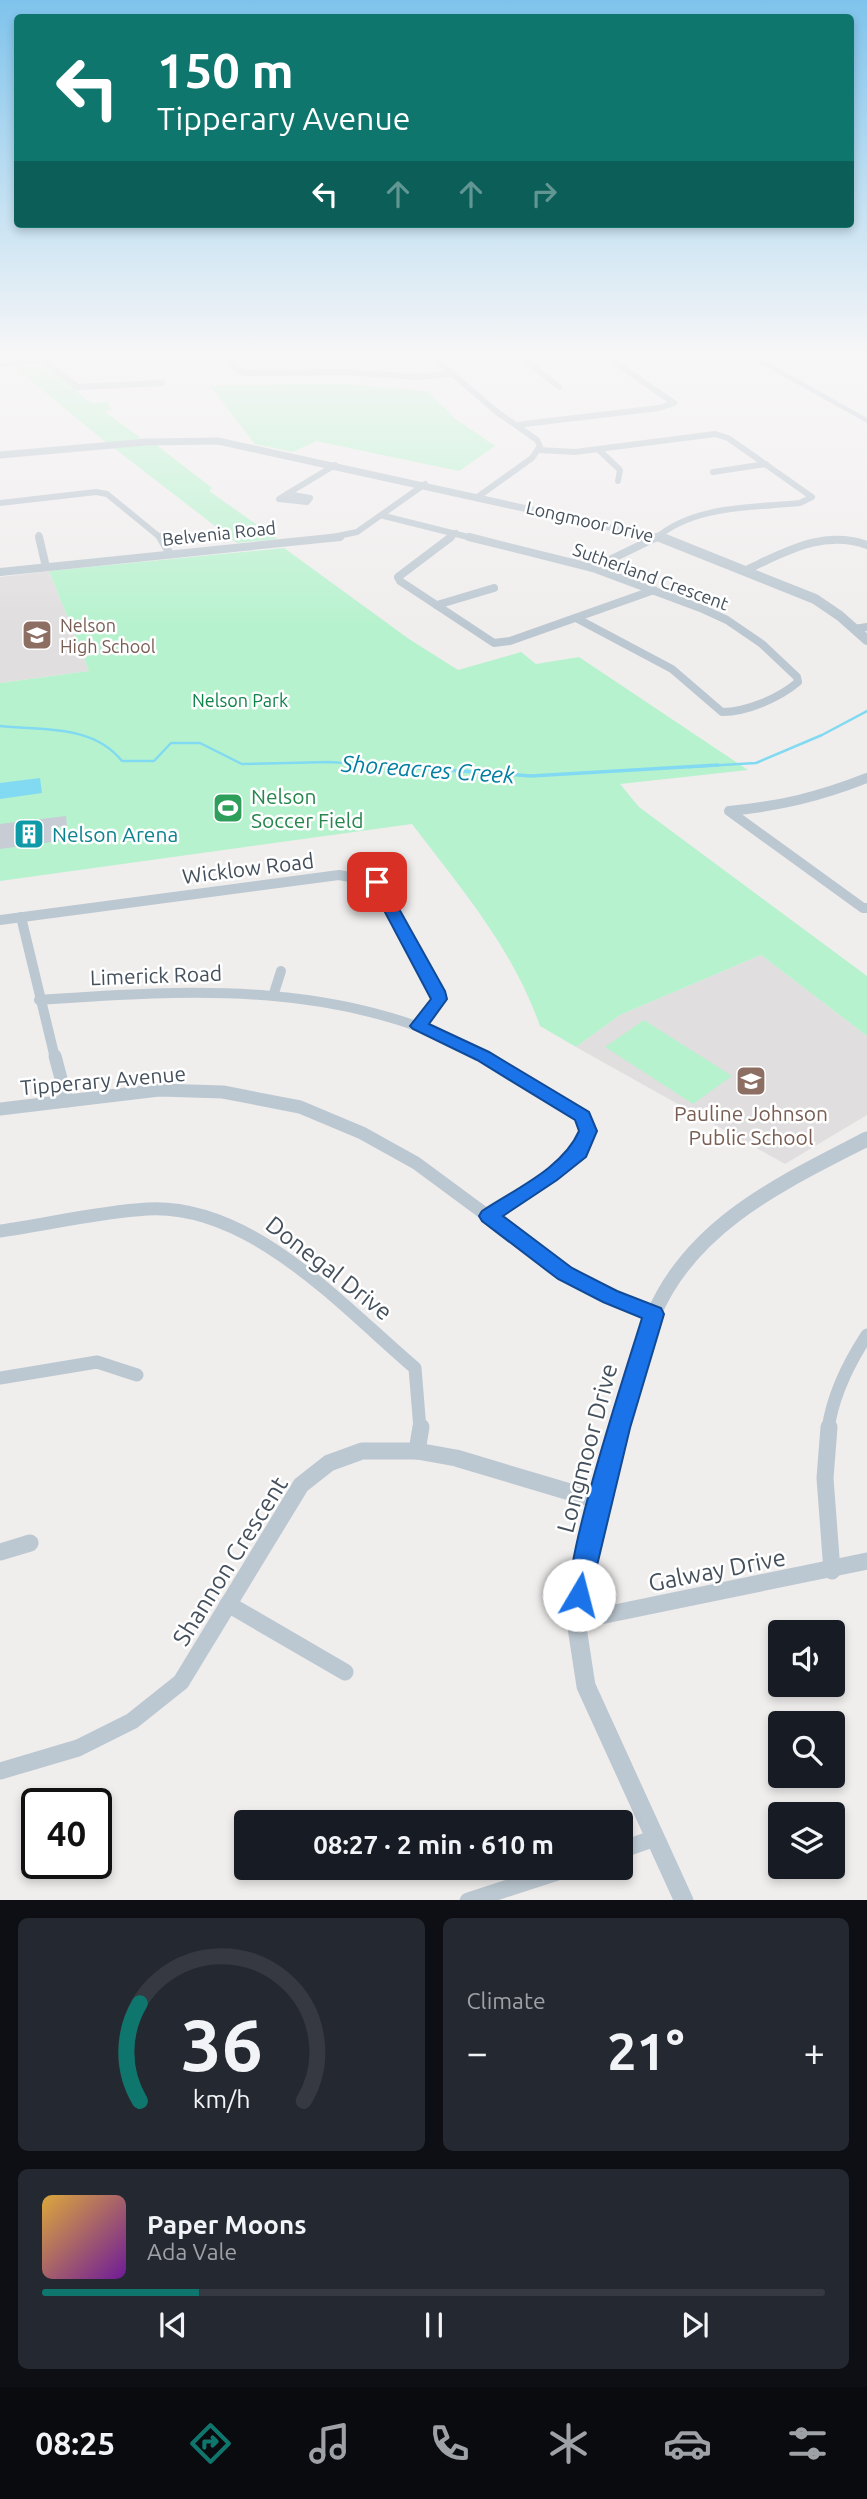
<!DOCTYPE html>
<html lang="en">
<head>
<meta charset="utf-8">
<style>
	body { margin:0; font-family:Ubuntu,sans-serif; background:#242831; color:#f1f3f6; height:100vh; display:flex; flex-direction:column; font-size:26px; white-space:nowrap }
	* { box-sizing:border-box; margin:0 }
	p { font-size:23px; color:#9ea1a6 }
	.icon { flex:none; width:38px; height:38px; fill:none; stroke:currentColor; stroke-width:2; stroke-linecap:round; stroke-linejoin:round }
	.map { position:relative; height:1900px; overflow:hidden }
	.panel { display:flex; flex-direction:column; gap:18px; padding:18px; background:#0d0f14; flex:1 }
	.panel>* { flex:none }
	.banner { position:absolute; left:14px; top:14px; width:840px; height:214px; border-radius:7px; box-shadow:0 4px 10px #0003; background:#0f766e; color:#fff; overflow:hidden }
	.fabs { position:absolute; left:768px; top:1620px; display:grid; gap:14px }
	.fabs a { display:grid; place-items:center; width:77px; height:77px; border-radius:7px; background:#171b24; box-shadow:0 4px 10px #0003; font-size:35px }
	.speed { position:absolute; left:21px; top:1788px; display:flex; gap:14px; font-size:35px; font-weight:700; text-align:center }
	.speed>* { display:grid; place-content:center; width:91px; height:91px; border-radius:50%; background:#171b24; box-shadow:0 4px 10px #0003; line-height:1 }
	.speed .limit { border:4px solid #111; border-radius:10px; background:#fff; color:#111 }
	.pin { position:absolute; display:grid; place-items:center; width:60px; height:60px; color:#fff; margin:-30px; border-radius:14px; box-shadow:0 4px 10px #0006 }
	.me { position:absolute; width:77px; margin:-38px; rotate:8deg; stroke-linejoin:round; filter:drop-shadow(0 0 5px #0008) }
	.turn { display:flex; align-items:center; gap:24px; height:147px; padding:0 28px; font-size:32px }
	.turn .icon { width:91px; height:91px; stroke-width:2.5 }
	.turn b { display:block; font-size:49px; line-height:60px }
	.lanes { display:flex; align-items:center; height:66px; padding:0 28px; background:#0003; justify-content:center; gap:35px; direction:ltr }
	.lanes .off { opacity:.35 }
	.big { font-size:52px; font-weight:600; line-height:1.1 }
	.panel .widget { flex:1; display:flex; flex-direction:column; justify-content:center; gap:10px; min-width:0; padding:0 24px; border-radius:10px; background:#242831 }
	.panel .dial { align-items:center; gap:0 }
	.dial svg { height:182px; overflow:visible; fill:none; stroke:#363941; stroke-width:7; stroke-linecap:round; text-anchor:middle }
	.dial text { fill:#f1f3f6; stroke:none }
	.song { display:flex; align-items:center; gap:21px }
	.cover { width:84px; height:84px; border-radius:10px; background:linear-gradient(135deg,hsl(40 70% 55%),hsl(280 70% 35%)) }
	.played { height:7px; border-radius:4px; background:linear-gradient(90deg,#0f766e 20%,#363941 20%) }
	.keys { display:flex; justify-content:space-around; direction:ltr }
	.heat { display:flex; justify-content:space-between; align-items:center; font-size:38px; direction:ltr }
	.panel .tiles { flex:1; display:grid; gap:18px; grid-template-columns:1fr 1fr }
	.widget:last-child { grid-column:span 2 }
	.trip { position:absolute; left:234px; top:1810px; width:399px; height:70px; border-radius:7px; background:#171b24; box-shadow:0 4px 10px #0003; font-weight:600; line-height:70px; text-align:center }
	.tabs { display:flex; height:112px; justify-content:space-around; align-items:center; background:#090b0e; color:#9ea1a6 }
	.tabs .icon { width:49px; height:49px }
	.tabs .current { color:#0f766e }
	.tabs b { font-size:32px; color:#f1f3f6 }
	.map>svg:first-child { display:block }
</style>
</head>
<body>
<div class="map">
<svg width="867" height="1901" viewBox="0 0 867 1901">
	<rect width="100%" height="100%" fill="#f0eded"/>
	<g fill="#e1dedf">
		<path d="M49,571L89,671L0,683V577Z"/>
		<path d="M761,955L867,1036V1115L785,1164L576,1047L620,1015Z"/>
	</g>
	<g fill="#b7f2ce">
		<path d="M43,365L79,389L76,391L91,403L107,402L111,410L105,412L142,439L107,443L14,367Z"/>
		<path d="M292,384H346L428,391L454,418L495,446L459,471L316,441L293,452L255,444L210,386Z"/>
		<path d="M155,444L212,488L209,491L277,539L237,543L114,448Z"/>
		<path d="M284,548L409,639L458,670L521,652L536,664L579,657L748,770L620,784L639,807L867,976V1036L761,955L620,1015L576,1047L540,1026C512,947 462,890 412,824L0,881V683L89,671L49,571Z"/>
		<path d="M644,1020L732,1076L693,1104L605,1047Z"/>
	</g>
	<path fill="#81daf2" d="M40,778L42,793L0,799V783Z"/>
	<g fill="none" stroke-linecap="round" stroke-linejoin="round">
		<g stroke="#81daf2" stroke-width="2.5">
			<path d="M0,726C43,731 92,724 122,761H154L171,743H200L242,764L330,762L401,767"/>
			<path d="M688,767L756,763L822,735L867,711"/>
		</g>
		<path stroke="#81daf2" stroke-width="3.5" d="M376,765L531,776L718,765"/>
	</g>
	<path fill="#c8ccd4" d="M66,816L67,826L58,827L59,841L0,849V824Z"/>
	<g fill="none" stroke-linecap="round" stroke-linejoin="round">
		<g stroke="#bcc8d1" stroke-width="6">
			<path d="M228,359L238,371L247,373L348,372L417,377L451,374"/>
			<path d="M435,359L497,412L537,440L540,446L532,458L479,496"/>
			<path d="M524,359L559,387"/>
			<path d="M44,361L78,387L162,383"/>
			<path d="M516,425L659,408L674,403L610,359"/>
			<path d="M539,450L575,452L715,434L728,438L812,497L800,503C752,508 693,505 655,539"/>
			<path d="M599,450L620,470L618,481"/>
			<path d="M713,472L766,464"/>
			<path d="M287,494L310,498L307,502L279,499Z"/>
			<path d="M287,494L335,465"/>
			<path d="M0,503L96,492L107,494L162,539"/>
			<path d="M384,516L476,539"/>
			<path d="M39,535L40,539"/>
			<path d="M323,539L357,532L425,484"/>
			<path d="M448,539L456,533"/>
			<path d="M831,539H844"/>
		</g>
		<g stroke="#bcc8d1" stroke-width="8">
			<path d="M39,537L46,567"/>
			<path d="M160,537L170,554"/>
			<path d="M451,537L398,577L400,581L494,643L510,641L654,590"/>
			<path d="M469,537L593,568L703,609L727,620L762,644L797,677L798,682C779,698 747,712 722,712L672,669L576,618"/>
			<path d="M593,568L657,537"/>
			<path d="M746,570C785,552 824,529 867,545"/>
			<path d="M0,572L340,537"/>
			<path d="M437,605L494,588"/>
			<path d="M854,629L867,627"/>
		</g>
		<g stroke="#bcc8d1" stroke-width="10">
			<path d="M867,778C819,797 780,806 729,811L863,908H867"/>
			<path d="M21,917L55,1058"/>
			<path d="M0,920L339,875L377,882L437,991L439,999L419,1025"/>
			<path d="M274,993L281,971"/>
			<path d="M39,1000C191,989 349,980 487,1058"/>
		</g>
		<g stroke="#bcc8d1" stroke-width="13">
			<path d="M55,1056L67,1101"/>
			<path d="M484,1056L583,1117L588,1131C571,1173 525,1193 489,1216"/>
			<path d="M0,1109L159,1090L223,1092L300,1107L362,1133L416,1163L565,1273L654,1314"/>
			<path d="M0,1231C48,1224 99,1212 147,1209C251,1203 342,1306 415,1368L420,1429"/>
			<path d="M0,1378L97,1362L137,1375"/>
			<path d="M828,1429C833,1394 848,1364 867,1335"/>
		</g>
		<g stroke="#bcc8d1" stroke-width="17">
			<path d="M829,1427L825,1478L832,1571"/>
			<path d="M417,1451L421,1427"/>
			<path d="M0,1552L30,1543"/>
			<path d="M228,1604L345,1672"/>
			<path d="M576,1621L867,1561"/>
			<path d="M0,1771L78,1748L132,1721L181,1682L301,1485L329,1463L362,1451H417L456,1458L600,1501"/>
			<path d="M621,1850L655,1838"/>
			<path d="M468,1901L573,1867"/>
		</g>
		<path stroke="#bcc8d1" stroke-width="7" d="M0,455L147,442L218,441L664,539"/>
		<path stroke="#bcc8d1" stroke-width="10" d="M660,537L815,599L840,616L867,640"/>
		<path stroke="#bcc8d1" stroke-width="15" d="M619,1429C629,1391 638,1352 653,1316C692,1223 784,1182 867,1139"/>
		<path stroke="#bcc8d1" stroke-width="19" d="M619,1427L582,1568L576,1621L586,1686L684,1901"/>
		<g fill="#becad8" fill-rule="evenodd">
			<path d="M44,359H77L0,367V363Z"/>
			<path d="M752,359H762L867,418V423Z"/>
		</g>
	</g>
	<linearGradient id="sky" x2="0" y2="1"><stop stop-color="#7fc3ec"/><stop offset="0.57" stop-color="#f8f7f7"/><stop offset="1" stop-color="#f8f7f7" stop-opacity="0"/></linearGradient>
	<rect width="867" height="625" fill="url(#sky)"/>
	<path fill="#1a73e8" stroke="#114b97" stroke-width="2" d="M377,878L384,882L445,991L447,999L429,1024L489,1052L589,1112L597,1131L586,1157L557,1180L503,1216L572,1268L617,1291L661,1308L664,1314L630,1428L588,1603L579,1606L571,1603C558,1574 629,1361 642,1318L603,1302L558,1279L482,1221L479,1216L482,1211C515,1189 563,1168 579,1131L575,1120L477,1060L413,1029L410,1026L431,999L369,882Z"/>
	<defs>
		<g id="school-square" transform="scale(1.575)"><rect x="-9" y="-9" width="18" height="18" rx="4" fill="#8d6e63" stroke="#fff"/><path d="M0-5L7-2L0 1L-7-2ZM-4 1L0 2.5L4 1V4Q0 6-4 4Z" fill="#fff"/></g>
		<g id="stadium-square" transform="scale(1.575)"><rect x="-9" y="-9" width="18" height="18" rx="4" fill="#2e9e5b" stroke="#fff"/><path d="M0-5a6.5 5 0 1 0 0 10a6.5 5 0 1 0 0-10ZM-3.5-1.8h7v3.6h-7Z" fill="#fff"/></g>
		<g id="building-square" transform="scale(1.575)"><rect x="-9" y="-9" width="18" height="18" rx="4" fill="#0f9aa8" stroke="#fff"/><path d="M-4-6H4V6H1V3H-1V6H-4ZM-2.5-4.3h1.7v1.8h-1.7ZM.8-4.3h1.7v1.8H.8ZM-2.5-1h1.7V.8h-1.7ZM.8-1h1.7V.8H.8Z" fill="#fff"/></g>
	</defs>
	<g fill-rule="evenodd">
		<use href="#school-square" x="37" y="635"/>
		<use href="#stadium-square" x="228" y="808"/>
		<use href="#building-square" x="29" y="834"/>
		<use href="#school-square" x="751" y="1081"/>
	</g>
	<g text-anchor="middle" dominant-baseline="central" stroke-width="5" stroke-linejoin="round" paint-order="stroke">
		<g font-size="18" fill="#44505c" stroke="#fff">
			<text transform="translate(590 521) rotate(13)">Longmoor Drive</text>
			<text transform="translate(219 533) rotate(-6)">Belvenia Road</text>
			<text transform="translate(651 576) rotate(20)">Sutherland Crescent</text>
		</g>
		<g font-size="18" fill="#785e54" stroke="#fff" text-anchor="start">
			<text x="60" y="625">Nelson<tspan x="60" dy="21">High School</tspan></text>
		</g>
		<g font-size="18" fill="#0f824a" stroke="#fff">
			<text x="240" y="700">Nelson Park</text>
		</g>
		<g font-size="21" fill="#27864d" stroke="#fff" text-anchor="start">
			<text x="251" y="796">Nelson<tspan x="251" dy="24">Soccer Field</tspan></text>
		</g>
		<g font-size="21" fill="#0d838f" stroke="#fff" text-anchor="start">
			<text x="52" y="834">Nelson Arena</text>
		</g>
		<g font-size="21" fill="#44505c" stroke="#fff">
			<text transform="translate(248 868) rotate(-7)">Wicklow Road</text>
			<text transform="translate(156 975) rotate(-2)">Limerick Road</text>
			<text transform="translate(103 1080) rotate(-5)">Tipperary Avenue</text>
		</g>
		<g font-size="21" fill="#785e54" stroke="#fff">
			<text x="751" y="1113">Pauline Johnson<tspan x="751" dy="24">Public School</tspan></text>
		</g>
		<g font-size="23" font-style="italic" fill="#037fa2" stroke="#fff">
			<text transform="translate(428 769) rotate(4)">Shoreacres Creek</text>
		</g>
		<g font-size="24" fill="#44505c" stroke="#fff">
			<text transform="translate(329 1268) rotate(38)">Donegal Drive</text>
			<text transform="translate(587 1448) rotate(-75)">Longmoor Drive</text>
			<text transform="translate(230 1561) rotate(-58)">Shannon Crescent</text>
			<text transform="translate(717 1570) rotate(-11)">Galway Drive</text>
		</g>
	</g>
</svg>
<div class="fabs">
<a><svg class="icon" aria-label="sound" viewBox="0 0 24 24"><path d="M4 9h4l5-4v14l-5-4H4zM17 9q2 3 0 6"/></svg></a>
<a><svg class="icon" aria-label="search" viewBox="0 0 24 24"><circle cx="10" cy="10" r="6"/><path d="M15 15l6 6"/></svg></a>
<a><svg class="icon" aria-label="layers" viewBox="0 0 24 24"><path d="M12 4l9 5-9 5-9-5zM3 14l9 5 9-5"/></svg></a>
</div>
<div class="speed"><div class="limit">40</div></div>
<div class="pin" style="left:377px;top:882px;background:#d93025"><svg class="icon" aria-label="arrive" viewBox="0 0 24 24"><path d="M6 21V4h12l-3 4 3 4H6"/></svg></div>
<svg class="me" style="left:579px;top:1595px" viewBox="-20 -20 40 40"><circle r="19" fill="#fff"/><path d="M0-13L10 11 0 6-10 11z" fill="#1a73e8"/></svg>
<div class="trip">08:27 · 2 min · 610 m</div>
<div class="banner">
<div class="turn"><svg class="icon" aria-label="left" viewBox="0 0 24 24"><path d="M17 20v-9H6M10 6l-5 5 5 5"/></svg><div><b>150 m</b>Tipperary Avenue</div></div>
<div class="lanes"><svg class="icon" aria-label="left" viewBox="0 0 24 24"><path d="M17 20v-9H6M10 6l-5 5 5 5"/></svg><svg class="icon off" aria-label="ahead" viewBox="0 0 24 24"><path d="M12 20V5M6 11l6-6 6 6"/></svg><svg class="icon off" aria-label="ahead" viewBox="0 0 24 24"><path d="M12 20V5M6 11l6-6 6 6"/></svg><svg class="icon off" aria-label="right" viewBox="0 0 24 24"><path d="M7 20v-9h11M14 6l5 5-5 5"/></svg></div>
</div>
</div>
<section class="panel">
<div class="tiles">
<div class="widget dial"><svg viewBox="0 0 100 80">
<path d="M14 69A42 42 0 1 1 86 69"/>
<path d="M14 69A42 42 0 0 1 14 26" stroke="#0f766e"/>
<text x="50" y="56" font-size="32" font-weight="700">36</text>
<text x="50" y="72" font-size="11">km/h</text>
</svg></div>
<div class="widget"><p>Climate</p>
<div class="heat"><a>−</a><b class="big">21°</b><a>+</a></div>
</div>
<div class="widget">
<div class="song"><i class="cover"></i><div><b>Paper Moons</b><p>Ada Vale</p></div></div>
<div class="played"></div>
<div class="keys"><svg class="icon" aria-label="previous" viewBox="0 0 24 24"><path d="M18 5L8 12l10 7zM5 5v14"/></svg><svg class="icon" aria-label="pause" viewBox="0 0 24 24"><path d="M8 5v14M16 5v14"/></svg><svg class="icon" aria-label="next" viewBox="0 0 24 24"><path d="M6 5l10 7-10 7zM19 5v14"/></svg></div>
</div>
</div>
</section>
<nav class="tabs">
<b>08:25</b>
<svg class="icon current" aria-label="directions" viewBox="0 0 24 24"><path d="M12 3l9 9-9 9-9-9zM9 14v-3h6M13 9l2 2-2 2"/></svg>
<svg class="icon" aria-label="music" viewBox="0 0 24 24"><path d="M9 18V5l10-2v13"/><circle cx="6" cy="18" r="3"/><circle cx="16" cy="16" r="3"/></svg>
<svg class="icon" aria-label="phone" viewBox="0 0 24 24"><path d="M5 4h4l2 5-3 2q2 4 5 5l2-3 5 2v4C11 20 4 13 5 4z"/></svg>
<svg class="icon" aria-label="climate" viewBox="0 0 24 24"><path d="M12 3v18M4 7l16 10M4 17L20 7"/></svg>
<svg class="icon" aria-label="car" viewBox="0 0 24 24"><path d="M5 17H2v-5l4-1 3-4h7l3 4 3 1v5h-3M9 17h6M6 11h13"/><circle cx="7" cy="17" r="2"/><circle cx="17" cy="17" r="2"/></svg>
<svg class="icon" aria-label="filters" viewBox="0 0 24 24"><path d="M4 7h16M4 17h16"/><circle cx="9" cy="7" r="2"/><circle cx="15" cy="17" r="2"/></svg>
</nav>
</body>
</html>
